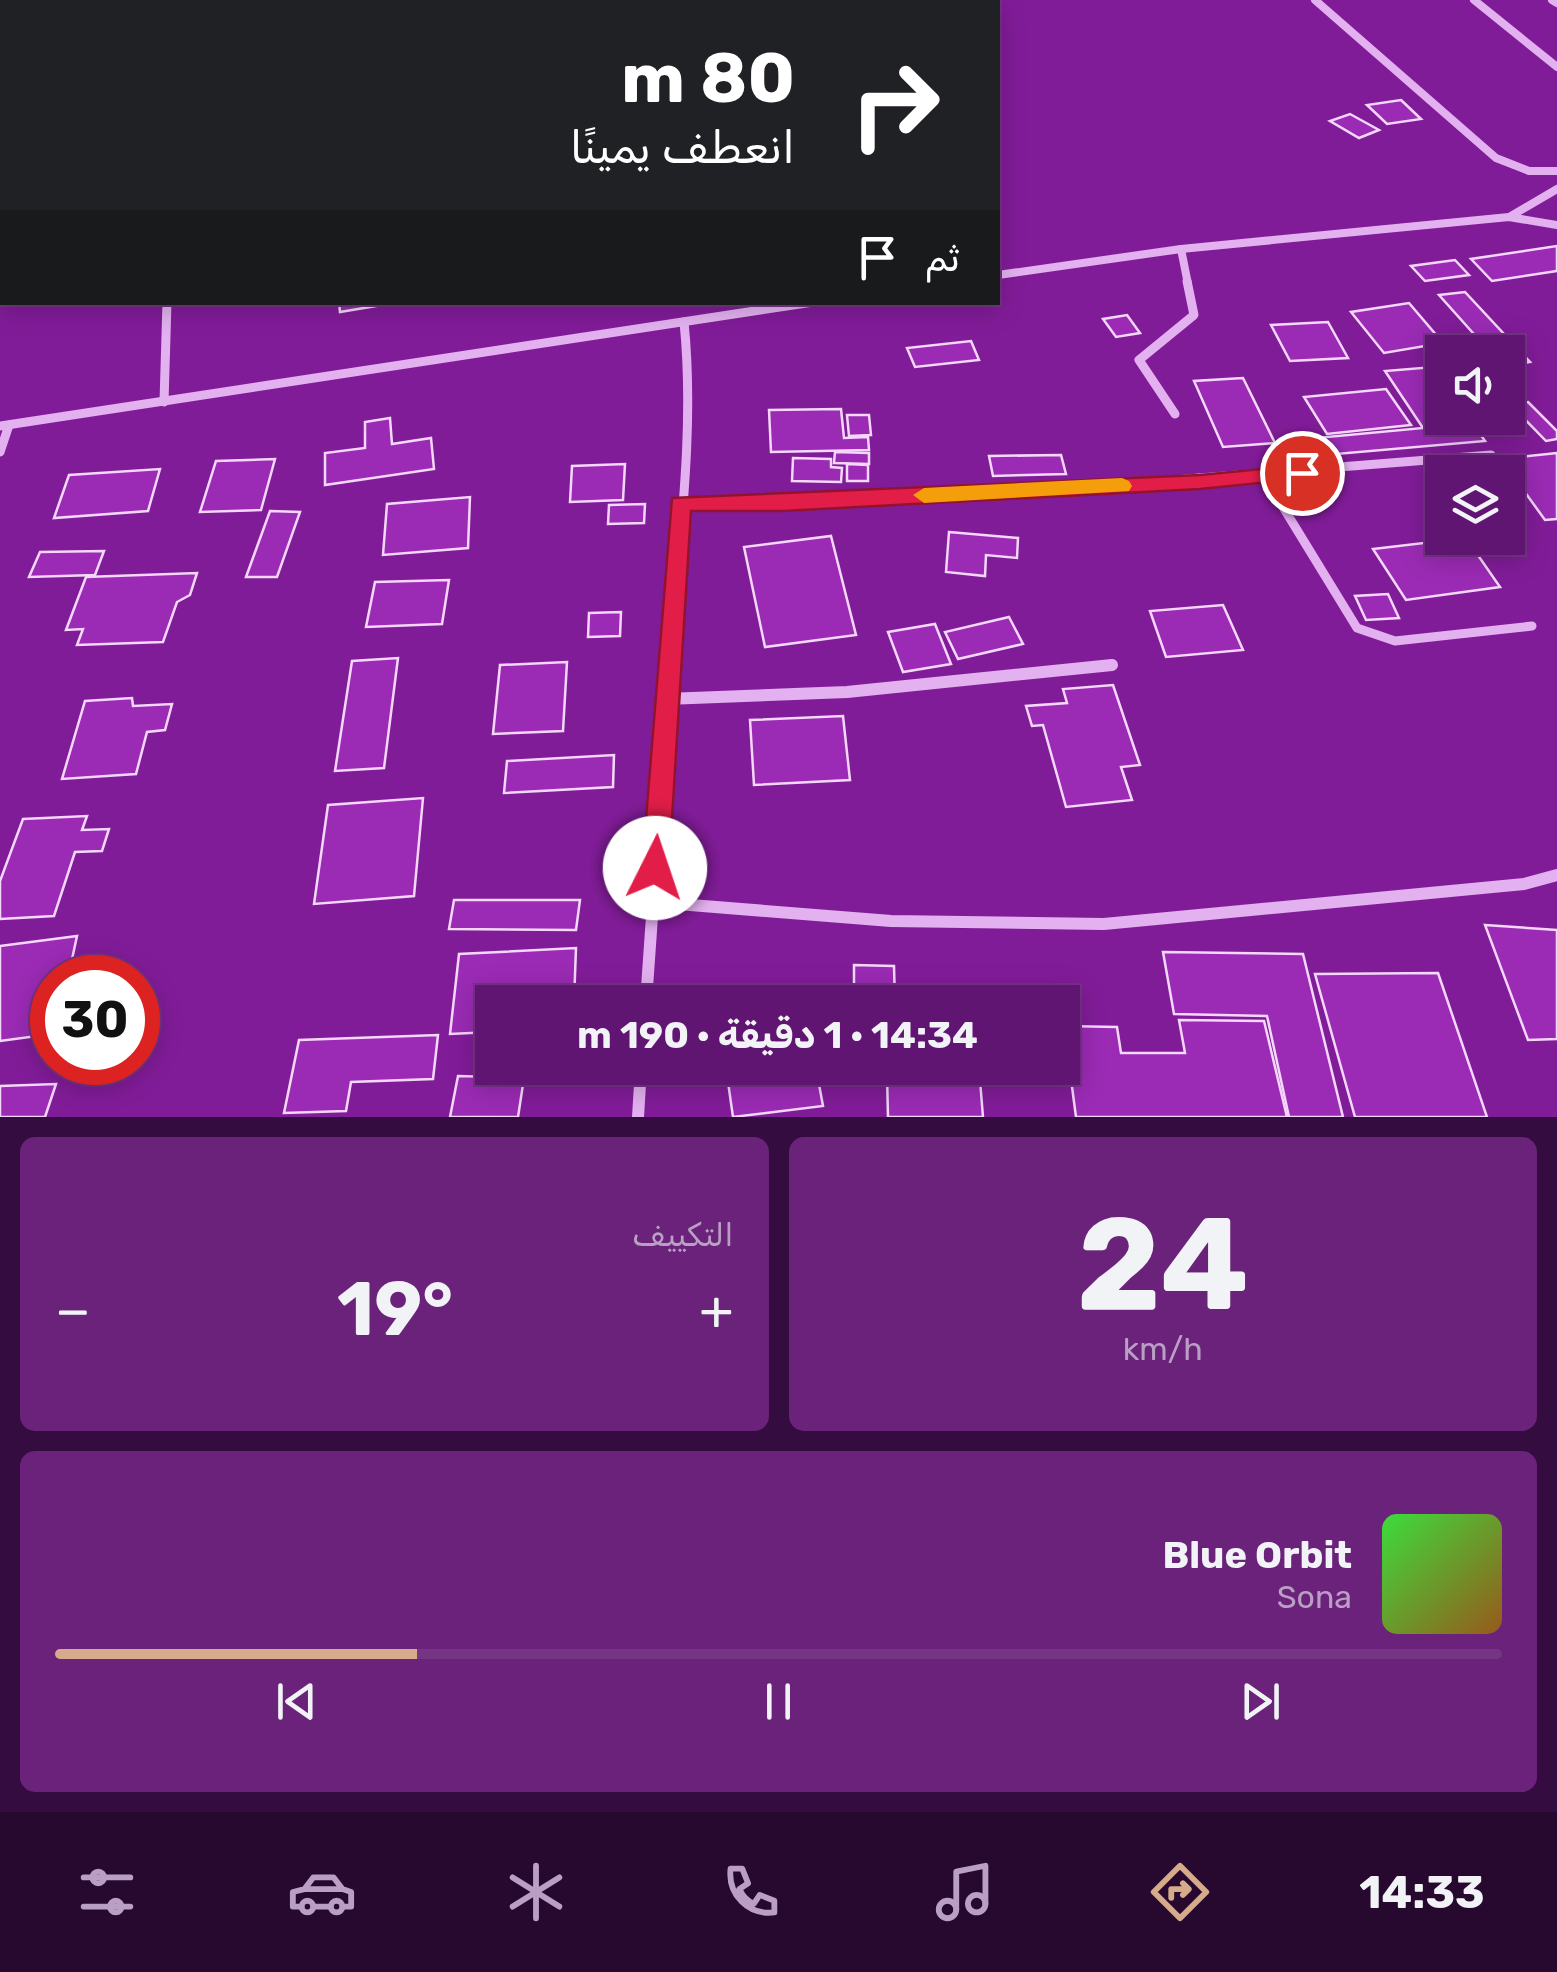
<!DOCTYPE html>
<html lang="ar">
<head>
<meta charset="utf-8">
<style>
	body { margin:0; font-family:Rubik,"Noto Naskh Arabic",sans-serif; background:#6a227a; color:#f1f3f6; direction:rtl; height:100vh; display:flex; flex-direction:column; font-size:38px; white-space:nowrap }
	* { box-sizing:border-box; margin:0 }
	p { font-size:32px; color:#ba9fc4 }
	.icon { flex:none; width:55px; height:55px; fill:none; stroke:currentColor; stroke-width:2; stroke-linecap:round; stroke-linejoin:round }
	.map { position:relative; height:1117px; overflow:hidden; direction:ltr }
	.drawer { display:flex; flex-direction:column; gap:20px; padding:20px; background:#350c3f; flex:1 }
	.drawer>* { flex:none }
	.banner { position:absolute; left:0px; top:0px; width:1000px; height:305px; box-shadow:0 5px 25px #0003,0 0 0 2px #753484; direction:rtl; background:#202124; color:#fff; overflow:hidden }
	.buttons { position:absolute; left:1425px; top:335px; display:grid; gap:20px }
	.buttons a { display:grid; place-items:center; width:100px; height:100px; border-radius:0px; background:#611572; box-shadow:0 5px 25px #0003,0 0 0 2px #753484; font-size:50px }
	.speed { position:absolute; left:30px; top:955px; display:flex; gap:20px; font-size:50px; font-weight:700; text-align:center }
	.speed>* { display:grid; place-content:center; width:130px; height:130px; border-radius:50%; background:#611572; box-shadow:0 5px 25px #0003,0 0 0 2px #753484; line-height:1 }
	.speed .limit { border:15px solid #d22; background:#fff; color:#111 }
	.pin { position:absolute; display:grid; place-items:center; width:85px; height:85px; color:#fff; margin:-42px; border:5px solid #fff; border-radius:50%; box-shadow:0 2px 10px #0007 }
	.me { position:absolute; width:110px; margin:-55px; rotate:4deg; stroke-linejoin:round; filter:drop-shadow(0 0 8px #0008) }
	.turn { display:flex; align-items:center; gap:35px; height:210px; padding:0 40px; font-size:45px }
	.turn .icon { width:130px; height:130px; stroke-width:2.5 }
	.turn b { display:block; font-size:70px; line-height:85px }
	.then { display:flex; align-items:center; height:95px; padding:0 40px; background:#0003; gap:20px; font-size:38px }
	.big { font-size:75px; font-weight:700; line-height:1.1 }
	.drawer .widget { flex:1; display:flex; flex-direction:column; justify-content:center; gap:15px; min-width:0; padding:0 35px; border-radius:15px; background:#6a227a }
	.drawer .dial { align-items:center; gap:0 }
	.dial b { font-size:130px; line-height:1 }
	.song { display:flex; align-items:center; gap:30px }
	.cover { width:120px; height:120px; border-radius:15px; background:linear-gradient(135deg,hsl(120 70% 55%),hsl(30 70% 35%)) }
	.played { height:10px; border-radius:5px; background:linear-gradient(90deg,#d6ab8b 25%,#753484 25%) }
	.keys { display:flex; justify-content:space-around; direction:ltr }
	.heat { display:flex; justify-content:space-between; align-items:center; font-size:55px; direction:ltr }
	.drawer .tiles { flex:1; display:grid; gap:20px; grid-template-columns:1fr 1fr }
	.widget:last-child { grid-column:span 2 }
	.trip { position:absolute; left:475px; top:985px; width:605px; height:100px; border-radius:0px; background:#611572; box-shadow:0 5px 25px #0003,0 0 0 2px #753484; font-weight:700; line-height:100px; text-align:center; direction:rtl }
	.tabs { display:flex; height:160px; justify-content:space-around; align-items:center; background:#27082e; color:#ba9fc4 }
	.tabs .icon { width:70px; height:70px }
	.tabs .on { color:#d6ab8b }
	.tabs b { font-size:45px; color:#f1f3f6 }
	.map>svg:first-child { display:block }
</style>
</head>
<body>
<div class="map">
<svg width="1557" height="1117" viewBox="0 0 1557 1117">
	<rect width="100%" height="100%" fill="#811c98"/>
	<g fill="#9b2bb5" stroke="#f4d7fb" stroke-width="2.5">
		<path d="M1401,100L1421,119L1387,124L1367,105Z"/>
		<path d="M1350,114L1379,130L1359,138L1330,121Z"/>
		<path d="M1557,246V271L1492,281L1471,259Z"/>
		<path d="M1455,260L1469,275L1425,281L1411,266Z"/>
		<path d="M1465,292L1530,362L1508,366V352H1490L1439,295Z"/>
		<path d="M339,302H400L340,312Z"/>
		<path d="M1409,303L1443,343L1384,353L1351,312Z"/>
		<path d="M1127,315L1140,333L1116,337L1103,319Z"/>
		<path d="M1328,322L1348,358L1290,361L1271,325Z"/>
		<path d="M971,341L979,360L915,367L907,348Z"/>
		<path d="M1434,367L1442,379V418H1469L1485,441L1325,455L1316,438L1423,428L1385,371Z"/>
		<path d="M1243,378L1275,443L1223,447L1194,381Z"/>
		<path d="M1386,389L1411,425L1327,434L1304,397Z"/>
		<path d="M1528,402L1557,431V439L1546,441L1511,405Z"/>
		<path d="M841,409L844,438L868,437L869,450L771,452L769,410Z"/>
		<path d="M847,415H869L871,435L849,436Z"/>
		<path d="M390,418L392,444L431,438L434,469L325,485V453L365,448V422Z"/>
		<path d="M835,452L869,453V464L834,463Z"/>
		<path d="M1557,453V519L1545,520L1501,459Z"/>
		<path d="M1061,455L1066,474L993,476L989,456Z"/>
		<path d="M793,458L831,459V467L842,468L841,482L792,481Z"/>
		<path d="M275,459L261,510L200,512L216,461Z"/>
		<path d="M625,464L623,500L570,502L572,466Z"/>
		<path d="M847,464L868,465V481H847Z"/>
		<path d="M160,469L148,511L54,518L69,475Z"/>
		<path d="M470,497L468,548L383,555L387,504Z"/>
		<path d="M645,504L644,523L608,524L609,505Z"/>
		<path d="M270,511L300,512L277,577H246Z"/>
		<path d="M949,532L1018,538L1017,558L986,555L985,576L946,572Z"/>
		<path d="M831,536L856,635L765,647L744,547Z"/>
		<path d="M1466,538L1500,587L1406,600L1373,549Z"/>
		<path d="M104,551L95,575L29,577L40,552Z"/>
		<path d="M197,573L190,595L177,602L163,642L77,645L83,629L66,630L86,577Z"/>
		<path d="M449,580L442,624L366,627L375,582Z"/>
		<path d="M1388,594L1399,618L1366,620L1355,596Z"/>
		<path d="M1223,605L1243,650L1166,657L1150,611Z"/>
		<path d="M621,612L620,636L588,637L589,613Z"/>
		<path d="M1009,617L1023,644L958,659L945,632Z"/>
		<path d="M935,624L951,664L903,672L888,632Z"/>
		<path d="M398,658L384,768L335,771L352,661Z"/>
		<path d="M567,662L563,731L493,734L500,665Z"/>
		<path d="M1113,685L1140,765L1121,767L1132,800L1066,807L1043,725L1032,726L1026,706L1067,703L1063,689Z"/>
		<path d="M132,698L133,706L172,704L165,730L147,732L136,774L62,779L85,701Z"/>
		<path d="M843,716L850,780L754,785L750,720Z"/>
		<path d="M614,755L613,787L504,793L507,761Z"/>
		<path d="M423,798L414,896L314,904L328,805Z"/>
		<path d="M87,816L82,830L109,829L102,851L75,852L54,916L0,919V881L23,819Z"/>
		<path d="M454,900H580L576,930L449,929Z"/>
		<path d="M1485,925L1557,930V1039L1528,1040Z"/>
		<path d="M77,936L68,978H52V1034L0,1041V946Z"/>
		<path d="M576,948L574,1002H492V1032L450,1034L459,954Z"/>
		<path d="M1163,952L1303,954L1343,1117H1289L1267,1016L1174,1014Z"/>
		<path d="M854,965L894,966L895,1002H854Z"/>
		<path d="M1438,973L1487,1117H1355L1315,974Z"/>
		<path d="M1179,1020L1264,1021L1287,1117H1076L1064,1026L1117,1027L1121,1053H1185Z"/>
		<path d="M438,1035L433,1079L351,1082L346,1111L284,1113L299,1040Z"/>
		<path d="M726,1068H816L823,1106L733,1117Z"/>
		<path d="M912,1068H979L983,1117H888L887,1075H912Z"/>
		<path d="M458,1076L524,1078L518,1117H450Z"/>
		<path d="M56,1084L45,1117H0V1086Z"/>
	</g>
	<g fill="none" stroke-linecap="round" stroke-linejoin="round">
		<g stroke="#e3b1f0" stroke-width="8">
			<path d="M1315,0L1496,158L1529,171H1557"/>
			<path d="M1474,0L1557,67"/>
			<path d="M1552,0L1557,3"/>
			<path d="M27,2L45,0"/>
			<path d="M899,2L926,0"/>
			<path d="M1511,216L1557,189"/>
			<path d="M1181,249L1188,284"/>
			<path d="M998,275L1181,249L1509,217L1557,225"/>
		</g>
		<g stroke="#e3b1f0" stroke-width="9">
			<path d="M164,402L167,302"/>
			<path d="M1175,414L1139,360L1194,315L1187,281"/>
			<path d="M0,426L813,302"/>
			<path d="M0,452L9,425"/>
			<path d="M1264,476L1357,628L1395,641L1532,626"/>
			<path d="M680,503L985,495L1491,455"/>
			<path d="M671,648C679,540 695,430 684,322"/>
		</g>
		<g stroke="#e3b1f0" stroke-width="12">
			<path d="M666,699L847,692L1112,665"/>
			<path d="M653,902L891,921L1104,924L1524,884L1557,875"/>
			<path d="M646,1002L671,646"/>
			<path d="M638,1117L641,1068"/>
		</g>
	</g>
	<path fill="#e11d48" stroke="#92132f" stroke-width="2.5" d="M1302,465L1312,473L1309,478L1200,489L783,511H691L669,868L665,877L655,880L646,877L642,868L672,498L1200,475Z"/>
	<path fill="#f59e0b" d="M1122,478L1129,481L1132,486L1129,491L924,503L913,495L924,488Z"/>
</svg>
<div class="buttons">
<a><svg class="icon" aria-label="sound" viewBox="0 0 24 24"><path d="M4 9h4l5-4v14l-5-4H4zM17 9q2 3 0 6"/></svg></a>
<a><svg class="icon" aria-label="layers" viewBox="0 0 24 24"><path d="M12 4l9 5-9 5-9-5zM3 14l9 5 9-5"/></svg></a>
</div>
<div class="speed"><div class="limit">30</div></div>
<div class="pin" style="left:1302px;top:473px;background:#d93025"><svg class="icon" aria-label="arrive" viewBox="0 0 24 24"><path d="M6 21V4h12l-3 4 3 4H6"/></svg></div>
<svg class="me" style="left:655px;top:868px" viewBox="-20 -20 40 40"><circle r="19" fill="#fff"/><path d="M0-13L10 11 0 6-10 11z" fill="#e11d48"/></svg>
<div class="trip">14:34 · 1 دقيقة · 190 m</div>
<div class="banner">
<div class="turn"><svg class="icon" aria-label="right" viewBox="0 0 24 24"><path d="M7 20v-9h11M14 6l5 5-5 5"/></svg><div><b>80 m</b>انعطف يمينًا</div></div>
<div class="then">ثم<svg class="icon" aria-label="arrive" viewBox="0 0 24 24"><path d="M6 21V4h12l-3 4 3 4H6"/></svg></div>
</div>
</div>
<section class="drawer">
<div class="tiles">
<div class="widget dial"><b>24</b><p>km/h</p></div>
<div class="widget"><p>التكييف</p>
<div class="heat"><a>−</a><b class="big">19°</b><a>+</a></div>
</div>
<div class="widget">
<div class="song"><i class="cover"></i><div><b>Blue Orbit</b><p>Sona</p></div></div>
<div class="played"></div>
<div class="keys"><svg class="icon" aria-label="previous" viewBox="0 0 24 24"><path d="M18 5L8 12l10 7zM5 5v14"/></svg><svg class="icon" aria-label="pause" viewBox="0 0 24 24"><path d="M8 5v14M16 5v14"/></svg><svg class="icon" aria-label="next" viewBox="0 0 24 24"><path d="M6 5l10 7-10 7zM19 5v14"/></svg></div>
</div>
</div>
</section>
<nav class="tabs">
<b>14:33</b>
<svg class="icon on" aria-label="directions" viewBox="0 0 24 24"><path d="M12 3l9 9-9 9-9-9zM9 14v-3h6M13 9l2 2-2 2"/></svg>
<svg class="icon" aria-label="music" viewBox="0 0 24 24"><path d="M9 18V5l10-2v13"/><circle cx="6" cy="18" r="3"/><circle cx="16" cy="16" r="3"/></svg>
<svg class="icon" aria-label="phone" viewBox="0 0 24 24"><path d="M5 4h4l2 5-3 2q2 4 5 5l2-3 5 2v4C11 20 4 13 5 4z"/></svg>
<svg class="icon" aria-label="climate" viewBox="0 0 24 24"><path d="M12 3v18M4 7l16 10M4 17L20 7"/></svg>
<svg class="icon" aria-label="car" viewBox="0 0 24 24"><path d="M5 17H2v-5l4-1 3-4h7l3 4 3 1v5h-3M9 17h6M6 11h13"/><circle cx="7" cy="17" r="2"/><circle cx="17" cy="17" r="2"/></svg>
<svg class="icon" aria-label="filters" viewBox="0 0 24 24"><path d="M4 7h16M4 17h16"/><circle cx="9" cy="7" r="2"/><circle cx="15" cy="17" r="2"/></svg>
</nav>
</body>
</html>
